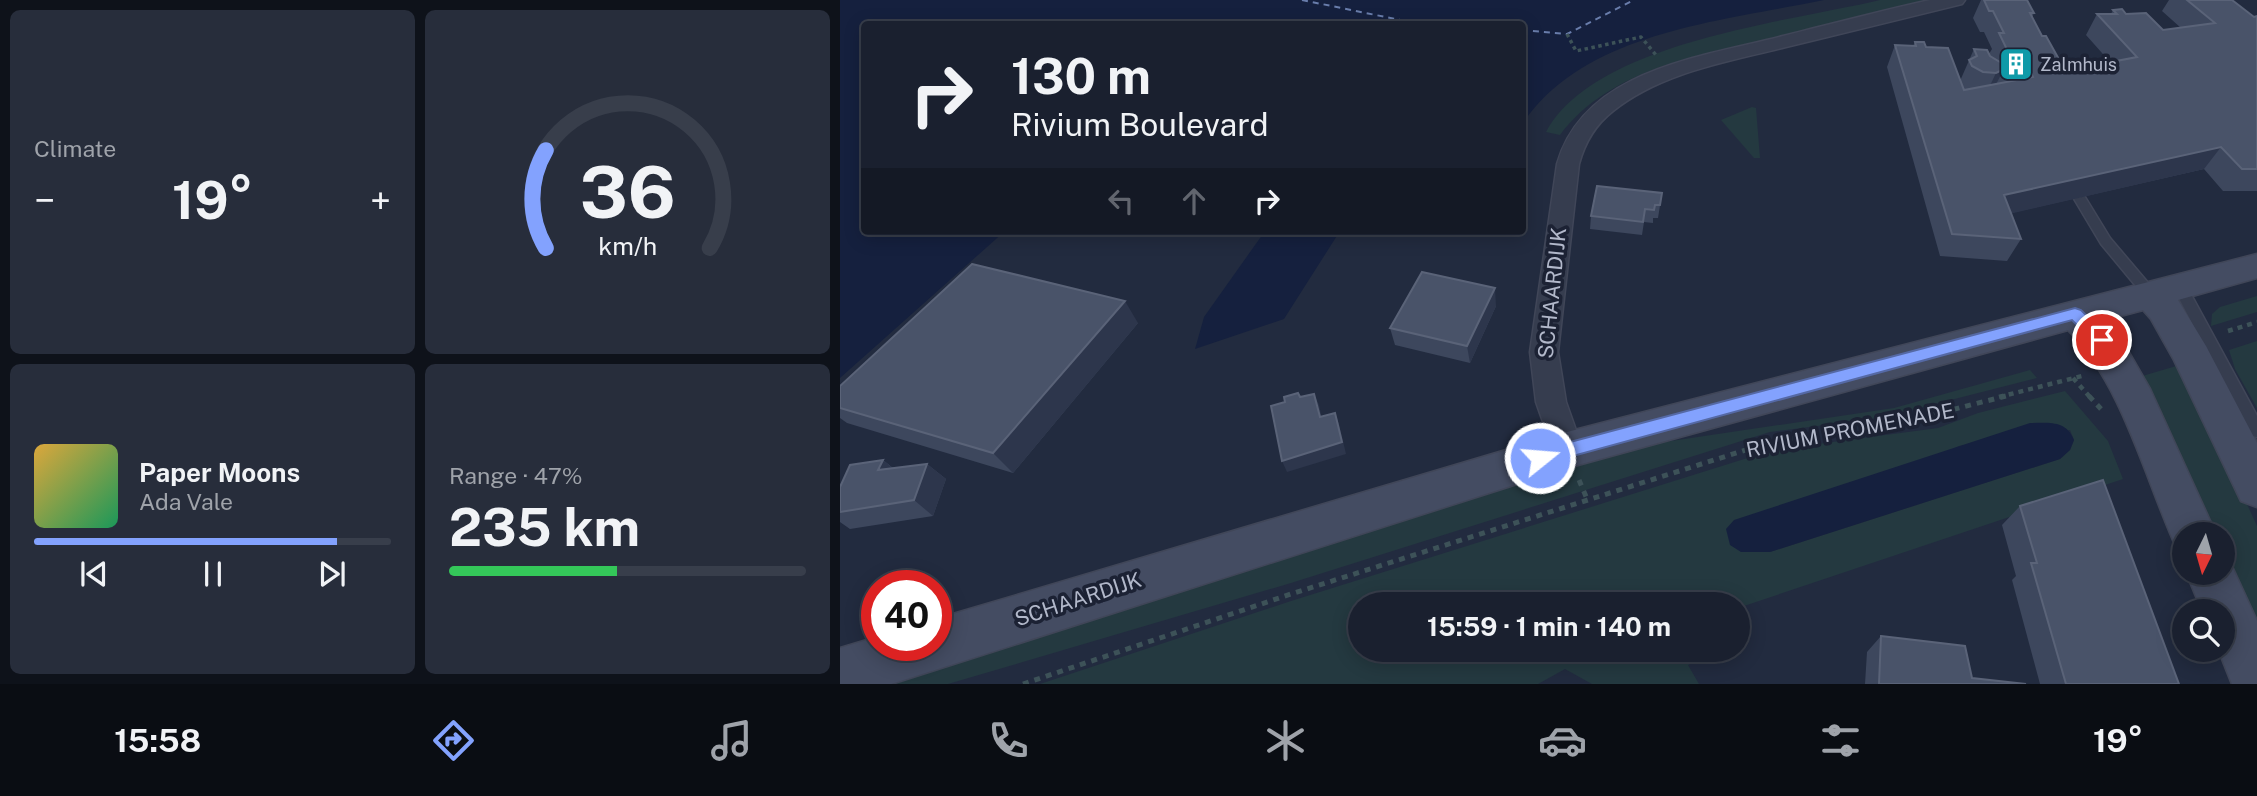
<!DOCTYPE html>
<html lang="en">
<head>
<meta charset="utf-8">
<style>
	body { margin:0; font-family:"Public Sans",sans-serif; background:#272d3b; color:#f1f3f6; height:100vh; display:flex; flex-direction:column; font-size:26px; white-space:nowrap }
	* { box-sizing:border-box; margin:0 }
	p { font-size:23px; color:#9fa3aa }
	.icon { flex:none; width:38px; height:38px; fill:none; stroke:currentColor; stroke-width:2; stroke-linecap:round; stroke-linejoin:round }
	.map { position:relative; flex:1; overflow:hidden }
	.side { display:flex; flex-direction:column; gap:10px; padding:10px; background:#0e121a; width:840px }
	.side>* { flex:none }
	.banner { position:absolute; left:21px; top:21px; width:665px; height:214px; border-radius:7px; box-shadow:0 4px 18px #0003,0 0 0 2px #383e4b; background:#1a202f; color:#f1f3f6; overflow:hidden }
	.needle { width:46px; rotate:185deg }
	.buttons { position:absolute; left:1332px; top:522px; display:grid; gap:14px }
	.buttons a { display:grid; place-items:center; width:63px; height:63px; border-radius:50%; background:#1a202f; box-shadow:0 4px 18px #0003,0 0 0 2px #383e4b; font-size:35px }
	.speed { position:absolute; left:21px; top:570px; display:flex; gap:14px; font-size:35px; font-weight:700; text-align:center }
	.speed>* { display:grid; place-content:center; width:91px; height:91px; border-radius:50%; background:#1a202f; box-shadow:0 4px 18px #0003,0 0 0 2px #383e4b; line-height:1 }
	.speed .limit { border:10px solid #d22; background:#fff; color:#111 }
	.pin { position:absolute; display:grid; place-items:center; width:60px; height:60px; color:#fff; margin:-30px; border:4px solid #fff; border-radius:50%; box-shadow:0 2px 7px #0007 }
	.me { position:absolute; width:77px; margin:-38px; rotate:73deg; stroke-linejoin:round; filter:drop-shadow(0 0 5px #0008) }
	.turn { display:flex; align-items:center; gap:24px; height:147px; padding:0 35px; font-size:32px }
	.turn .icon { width:91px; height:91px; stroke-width:2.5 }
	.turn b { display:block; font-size:49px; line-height:60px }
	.lanes { display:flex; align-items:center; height:66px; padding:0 35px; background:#0003; justify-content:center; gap:35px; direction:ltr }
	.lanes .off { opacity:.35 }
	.big { font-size:52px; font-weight:700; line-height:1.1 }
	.side .tile { flex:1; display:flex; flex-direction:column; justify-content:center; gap:10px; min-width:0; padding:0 24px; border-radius:10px; background:#272d3b }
	.side .dial { align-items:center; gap:0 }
	.dial svg { height:182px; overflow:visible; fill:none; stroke:#383e4b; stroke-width:7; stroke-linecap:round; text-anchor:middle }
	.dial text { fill:#f1f3f6; stroke:none }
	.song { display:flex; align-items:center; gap:21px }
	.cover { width:84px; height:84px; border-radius:10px; background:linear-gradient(135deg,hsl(40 70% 55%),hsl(150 70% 35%)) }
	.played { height:7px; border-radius:4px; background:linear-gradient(90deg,#83a2fe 85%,#383e4b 85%) }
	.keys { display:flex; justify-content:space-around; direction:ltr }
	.heat { display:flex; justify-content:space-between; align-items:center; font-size:38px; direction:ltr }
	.charge { height:10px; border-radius:5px; background:linear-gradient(90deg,#34c759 47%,#383e4b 0) }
	.side .tiles { flex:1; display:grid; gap:10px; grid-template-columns:repeat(2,1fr) }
	.trip { position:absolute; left:508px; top:592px; width:402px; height:70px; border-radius:35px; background:#1a202f; box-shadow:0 4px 18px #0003,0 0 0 2px #383e4b; font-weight:700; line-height:70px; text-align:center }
	.tabs { display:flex; height:112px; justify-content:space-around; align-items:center; background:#0a0d13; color:#9fa3aa }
	.tabs .icon { width:49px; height:49px }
	.tabs .current { color:#83a2fe }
	.tabs b { font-size:32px; color:#f1f3f6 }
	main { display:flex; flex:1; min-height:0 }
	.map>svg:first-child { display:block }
</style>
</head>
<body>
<main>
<section class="side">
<div class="tiles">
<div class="tile"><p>Climate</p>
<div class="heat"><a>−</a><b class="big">19°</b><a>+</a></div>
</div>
<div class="tile dial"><svg viewBox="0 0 100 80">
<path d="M14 69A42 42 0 1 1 86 69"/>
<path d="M14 69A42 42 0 0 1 14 26" stroke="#83a2fe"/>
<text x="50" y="56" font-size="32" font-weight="700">36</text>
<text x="50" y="72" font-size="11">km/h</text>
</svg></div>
<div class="tile">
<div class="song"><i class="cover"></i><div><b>Paper Moons</b><p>Ada Vale</p></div></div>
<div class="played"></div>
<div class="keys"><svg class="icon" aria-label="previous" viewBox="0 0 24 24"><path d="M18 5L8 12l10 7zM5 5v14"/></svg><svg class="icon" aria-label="pause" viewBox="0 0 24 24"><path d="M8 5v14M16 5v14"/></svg><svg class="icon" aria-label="next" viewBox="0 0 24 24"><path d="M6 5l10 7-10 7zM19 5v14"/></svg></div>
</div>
<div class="tile"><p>Range · 47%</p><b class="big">235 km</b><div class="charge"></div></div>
</div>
</section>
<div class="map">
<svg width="1417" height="684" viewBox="0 0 1417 684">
	<rect width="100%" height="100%" fill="#222b3f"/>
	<g fill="#243940" fill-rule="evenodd">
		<path d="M1040,0H1093C1042,12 991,24 941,36C863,55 771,67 720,135L706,132C754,42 948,22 1040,0Z"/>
		<path d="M912,107L916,108L920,158H914L881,120Z"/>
		<path d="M1417,296V312L1371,326L1372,314L1380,307Z"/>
		<path d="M1417,341V408L1395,369L1389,350Z"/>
		<path d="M1343,364L1417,526V626L1383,553L1382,534H1373L1299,377Z"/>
		<path d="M1190,370L1197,378L1040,418L930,432L451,583L108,684H29L804,445L1054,408Z"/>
		<path d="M1225,391L1268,441L1283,479L898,608V604H520V649H865L869,655L848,665L859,684H752L725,669L698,684H200L451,601L933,450L1098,428L1138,413ZM1230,430L1234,440L1230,450L1220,459L930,552L1119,446Z"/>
	</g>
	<g fill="#15203e">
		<path d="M0,0H984C883,21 745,31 683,123L682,24H24V231H165L0,378Z"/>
		<path d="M425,231H500L444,319L355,349L364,317Z"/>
		<path d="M1190,423C1209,423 1226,420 1234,440L1230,450L1220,459L930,552H901L890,545L886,529L894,520Z"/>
	</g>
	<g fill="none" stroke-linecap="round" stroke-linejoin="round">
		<g stroke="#697dab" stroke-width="2" stroke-dasharray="6 5" stroke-linecap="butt">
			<path d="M462,0L565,21L611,24"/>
			<path d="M682,30L727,34L794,0"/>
		</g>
		<g stroke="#404658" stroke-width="3">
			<g id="lane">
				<path d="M1230,178L1234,179L1270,238L1315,291L1317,294L1315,297H1305L1261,244L1224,182Z"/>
				<path d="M1340,282L1347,287L1417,416V437L1412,436L1333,287Z"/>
			</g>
		</g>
		<g stroke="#404658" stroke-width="3">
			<path id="street" d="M1090,0H1125L1122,4C1064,18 1005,33 946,47C887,62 822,72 773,111C755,125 745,142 739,164L718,352L726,402L743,450L738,459L727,463L716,459L696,402L690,352L717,164C744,69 863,57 943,36C992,24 1040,11 1090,0Z"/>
		</g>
		<g stroke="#404658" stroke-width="3">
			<g id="secondary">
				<path d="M1417,254V278L1338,300L1366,346L1417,443V507L1401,501L1334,360L1311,319L1303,310L1265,320L1276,330L1310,389L1376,534H1344V552L1337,549C1305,479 1283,385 1228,330L727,468L51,684H0V648L37,637V646H96V619L727,432Z"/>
				<path d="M1382,554L1387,556L1417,621V684H1392L1378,649H1382V611H1362L1346,572H1382Z"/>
			</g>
		</g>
		<path stroke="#3d5258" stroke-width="3.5" stroke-dasharray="3.5 3.5" stroke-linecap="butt" d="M727,34L736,51L801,37L816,55"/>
		<g stroke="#3d5258" stroke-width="4.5" stroke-dasharray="5 5" stroke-linecap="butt">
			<path d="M1388,331L1417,322"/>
			<path d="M1233,378L1250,397"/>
			<path d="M1159,397L1246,375"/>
		</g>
		<g stroke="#3d5258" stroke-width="5" stroke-dasharray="6 6" stroke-linecap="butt">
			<path d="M1249,396L1261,409"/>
			<path d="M739,480L747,499"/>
			<path d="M183,684L451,594L934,441L1036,429L1166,396"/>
		</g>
		<use href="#lane" fill="#363d4f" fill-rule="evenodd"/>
		<use href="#street" fill="#363d4f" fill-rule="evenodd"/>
		<use href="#secondary" fill="#444c62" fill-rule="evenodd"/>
	</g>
	<g fill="#3d475d">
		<path d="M1141,0H1187L1194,13L1192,17L1202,36L1220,61L1214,73L1270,62L1246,35L1257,14H1271L1273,10L1286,14L1323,30L1341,28L1322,11L1329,0H1392L1414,17L1417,16V191H1383L1364,169L1171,213L1181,239L1167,261L1100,256L1047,67L1055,45L1073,46L1075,42L1086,47L1120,81L1134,49L1149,54L1152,49L1144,32H1140L1133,18Z"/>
		<path d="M822,193L818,218H813V223L804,222L802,235L750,229L751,216Z"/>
		<path d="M656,306L630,363L555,345L550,328Z"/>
		<path d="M298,323L173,473L7,423L0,418V386Z"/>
		<path d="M43,460L53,468L87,464L106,479L93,516L10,529L0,522V487Z"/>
		<path d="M1180,506L1339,684H1200L1172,580L1176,576L1162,525Z"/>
		<path d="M1041,636L1132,678L1186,684H1025L1027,652Z"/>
	</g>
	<g fill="#2d364c">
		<path d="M1164,69L1153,90L1146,94L1156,73Z"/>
		<path d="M1381,147L1364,169L1152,218L1164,195Z"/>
		<path d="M655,288L656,306L630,363L627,346Z"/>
		<path d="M285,301L298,323L173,473L153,453Z"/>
		<path d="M474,394L479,405L484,429L480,417Z"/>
		<path d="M495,413L499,424L506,454L447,472L442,461Z"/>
		<path d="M43,460L62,476L38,470Z"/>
		<path d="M87,464L106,479L93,516L74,500Z"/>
	</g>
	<g fill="#495369" stroke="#5a6378" stroke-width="2">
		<path d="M1144,0H1187L1194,13H1190L1202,36H1206L1220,61L1207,60L1213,73L1297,57L1257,14H1277L1273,10L1282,9L1286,14L1306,13L1323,30L1375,23L1347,0H1392L1414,17L1417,16V169H1402L1381,147L1164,195L1181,239L1112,234L1055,45L1076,46L1075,42H1084L1086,47L1108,48L1124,90L1193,77L1190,70L1164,69L1156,73L1143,72L1132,66L1129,60L1137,56L1134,49L1147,50L1150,56L1160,62H1173L1159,33H1164L1153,11H1149Z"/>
		<path d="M757,186L822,193L820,205H815L814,210L805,209L803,222L751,216Z"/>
		<path d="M132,264L285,301L153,453L0,408V386Z"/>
		<path d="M582,272L655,288L627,346L550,328Z"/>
		<path d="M458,393L460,397L474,394L480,417L495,413L502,442L442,461L431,406L445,402L444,397Z"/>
		<path d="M43,460L38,470L87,464L74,500L0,512V487L10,465Z"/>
		<path d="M1263,480L1339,684H1226L1191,563H1197L1180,506Z"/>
		<path d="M1041,636L1125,646L1132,678L1186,684H1039Z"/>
	</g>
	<path fill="#83a2fe" stroke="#5569a5" stroke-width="2" d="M1235,308L1241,310L1267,336L1270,340L1267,344H1256L1232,320L700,465L694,463L691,458L694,452L700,450Z"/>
	<defs>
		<g id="building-square" transform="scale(1.75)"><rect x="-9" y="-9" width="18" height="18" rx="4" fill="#0f9aa8" stroke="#1c2234"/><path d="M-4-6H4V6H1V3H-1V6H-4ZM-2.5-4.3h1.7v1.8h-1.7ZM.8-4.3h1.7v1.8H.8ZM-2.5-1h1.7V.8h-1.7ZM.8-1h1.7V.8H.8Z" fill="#fff"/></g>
	</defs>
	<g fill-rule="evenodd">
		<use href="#building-square" x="1176" y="64"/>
	</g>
	<g text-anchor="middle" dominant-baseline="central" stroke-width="7" stroke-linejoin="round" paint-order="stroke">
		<g font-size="18" fill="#b2b8ca" stroke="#1c2234" text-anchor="start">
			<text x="1200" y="64">Zalmhuis</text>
		</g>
		<g font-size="21" fill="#b2b8ca" stroke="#1c2234">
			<text transform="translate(712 293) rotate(-84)">SCHAARDIJK</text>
			<text transform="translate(1010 430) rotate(-11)">RIVIUM PROMENADE</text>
			<text transform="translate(238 599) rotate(-18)">SCHAARDIJK</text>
		</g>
	</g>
</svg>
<div class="buttons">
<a><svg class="needle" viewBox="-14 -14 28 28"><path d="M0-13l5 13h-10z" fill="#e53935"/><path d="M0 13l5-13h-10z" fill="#9fa3aa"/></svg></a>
<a><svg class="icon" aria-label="search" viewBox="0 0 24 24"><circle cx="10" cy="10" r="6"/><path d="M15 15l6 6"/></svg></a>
</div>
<div class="speed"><div class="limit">40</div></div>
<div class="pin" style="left:1262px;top:340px;background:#d93025"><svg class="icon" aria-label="arrive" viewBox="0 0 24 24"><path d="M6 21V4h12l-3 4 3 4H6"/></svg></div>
<svg class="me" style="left:700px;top:458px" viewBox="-20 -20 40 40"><circle r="17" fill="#83a2fe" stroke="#fff" stroke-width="3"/><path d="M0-11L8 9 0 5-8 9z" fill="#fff"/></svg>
<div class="trip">15:59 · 1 min · 140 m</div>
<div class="banner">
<div class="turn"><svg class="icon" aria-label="right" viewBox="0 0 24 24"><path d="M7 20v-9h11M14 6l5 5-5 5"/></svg><div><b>130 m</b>Rivium Boulevard</div></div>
<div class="lanes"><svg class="icon off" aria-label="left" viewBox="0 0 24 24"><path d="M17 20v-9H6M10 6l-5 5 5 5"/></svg><svg class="icon off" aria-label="ahead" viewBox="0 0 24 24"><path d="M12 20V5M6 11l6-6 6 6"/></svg><svg class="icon" aria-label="right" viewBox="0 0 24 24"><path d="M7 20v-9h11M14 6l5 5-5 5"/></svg></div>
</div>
</div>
</main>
<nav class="tabs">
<b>15:58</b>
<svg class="icon current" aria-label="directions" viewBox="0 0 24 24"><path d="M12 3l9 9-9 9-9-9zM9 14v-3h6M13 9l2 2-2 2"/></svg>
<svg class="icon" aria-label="music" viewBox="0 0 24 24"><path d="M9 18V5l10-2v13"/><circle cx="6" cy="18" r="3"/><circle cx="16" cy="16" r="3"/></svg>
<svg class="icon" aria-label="phone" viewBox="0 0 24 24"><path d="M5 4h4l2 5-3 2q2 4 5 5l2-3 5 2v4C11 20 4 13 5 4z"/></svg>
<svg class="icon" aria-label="climate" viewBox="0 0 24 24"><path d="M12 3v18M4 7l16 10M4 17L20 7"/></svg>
<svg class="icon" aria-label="car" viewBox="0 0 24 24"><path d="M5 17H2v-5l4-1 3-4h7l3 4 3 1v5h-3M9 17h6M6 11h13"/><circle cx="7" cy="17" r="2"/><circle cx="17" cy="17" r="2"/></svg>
<svg class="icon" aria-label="filters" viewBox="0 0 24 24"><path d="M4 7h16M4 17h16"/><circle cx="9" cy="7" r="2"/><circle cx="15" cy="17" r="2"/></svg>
<b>19°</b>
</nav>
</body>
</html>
